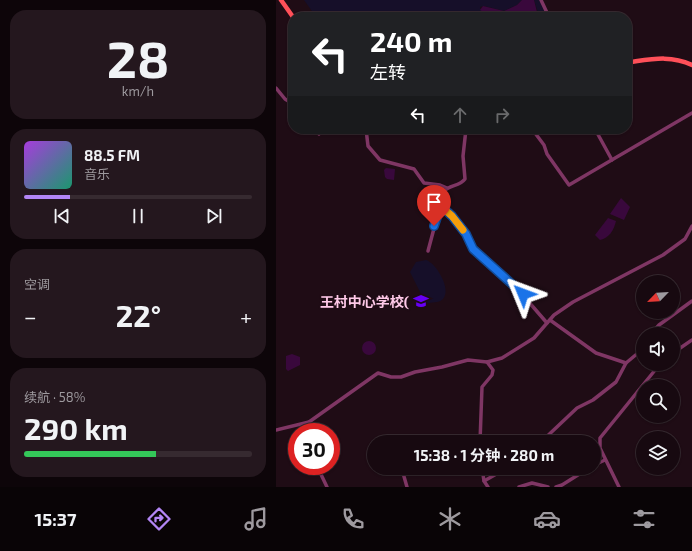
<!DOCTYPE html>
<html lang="zh">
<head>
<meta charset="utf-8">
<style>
	body { margin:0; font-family:"Exo 2","Noto Sans SC",sans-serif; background:#24171e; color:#f1f3f6; height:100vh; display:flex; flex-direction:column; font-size:15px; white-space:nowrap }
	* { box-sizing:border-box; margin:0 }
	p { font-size:13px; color:#9e9a9f }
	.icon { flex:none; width:22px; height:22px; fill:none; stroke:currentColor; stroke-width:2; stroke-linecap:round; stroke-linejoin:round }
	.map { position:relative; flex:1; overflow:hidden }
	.details { display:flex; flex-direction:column; gap:10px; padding:10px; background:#0d0509; width:276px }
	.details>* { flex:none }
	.top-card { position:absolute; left:12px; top:12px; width:344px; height:122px; border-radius:16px; box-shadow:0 1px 3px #0004,0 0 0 1px #362a30; background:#202124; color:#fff; overflow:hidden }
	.needle { width:26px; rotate:245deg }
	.buttons { position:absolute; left:360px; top:275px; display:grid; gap:8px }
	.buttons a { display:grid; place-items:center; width:44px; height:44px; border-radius:50%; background:#170910; box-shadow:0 1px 3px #0004,0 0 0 1px #362a30; font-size:20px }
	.speed { position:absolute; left:12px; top:423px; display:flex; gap:8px; font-size:20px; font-weight:700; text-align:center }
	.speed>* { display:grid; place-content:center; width:52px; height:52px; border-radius:50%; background:#170910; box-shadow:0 1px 3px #0004,0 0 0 1px #362a30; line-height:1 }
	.speed .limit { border:6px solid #d22; background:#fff; color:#111 }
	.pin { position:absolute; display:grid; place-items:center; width:34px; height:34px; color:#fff; margin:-41px -17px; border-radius:50% 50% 50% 0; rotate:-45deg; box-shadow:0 0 4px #0007 }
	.pin .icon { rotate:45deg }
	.me { position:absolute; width:44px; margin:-22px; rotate:314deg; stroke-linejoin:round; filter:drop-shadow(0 0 3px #0008) }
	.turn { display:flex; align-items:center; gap:14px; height:84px; padding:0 16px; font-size:18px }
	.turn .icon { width:52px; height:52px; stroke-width:2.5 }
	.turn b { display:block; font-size:28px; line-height:34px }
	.lanes { display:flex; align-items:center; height:38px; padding:0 16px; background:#0003; justify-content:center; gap:20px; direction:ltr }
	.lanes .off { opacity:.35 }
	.big { font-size:30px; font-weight:700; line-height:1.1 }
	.details .card { flex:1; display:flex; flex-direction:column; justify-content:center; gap:6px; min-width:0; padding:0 14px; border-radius:16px; background:#24171e }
	.details .dial { align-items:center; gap:0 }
	.dial b { font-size:52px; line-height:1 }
	.song { display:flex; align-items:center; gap:12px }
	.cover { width:48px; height:48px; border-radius:6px; background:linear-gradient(135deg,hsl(280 70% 55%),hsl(160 70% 35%)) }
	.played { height:4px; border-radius:2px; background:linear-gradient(90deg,#b386f5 20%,#362a30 20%) }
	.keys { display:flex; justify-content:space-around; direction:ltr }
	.heat { display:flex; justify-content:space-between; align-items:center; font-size:22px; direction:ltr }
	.charge { height:6px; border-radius:3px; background:linear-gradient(90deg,#34c759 58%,#362a30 0) }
	.trip { position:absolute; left:91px; top:435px; width:234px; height:40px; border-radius:20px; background:#170910; box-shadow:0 1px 3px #0004,0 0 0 1px #362a30; font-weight:700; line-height:40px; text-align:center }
	.menu { display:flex; height:64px; justify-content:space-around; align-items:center; background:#090406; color:#9e9a9f }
	.menu .icon { width:28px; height:28px }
	.menu .active { color:#b386f5 }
	.menu b { font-size:18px; color:#f1f3f6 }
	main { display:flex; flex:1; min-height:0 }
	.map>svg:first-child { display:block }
</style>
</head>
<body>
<main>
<section class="details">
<div class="card dial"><b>28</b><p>km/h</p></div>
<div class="card">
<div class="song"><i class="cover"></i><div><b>88.5 FM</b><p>音乐</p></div></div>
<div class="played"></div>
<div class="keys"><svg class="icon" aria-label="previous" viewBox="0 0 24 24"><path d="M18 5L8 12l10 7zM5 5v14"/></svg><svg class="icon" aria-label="pause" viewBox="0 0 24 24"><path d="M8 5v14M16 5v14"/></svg><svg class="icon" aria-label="next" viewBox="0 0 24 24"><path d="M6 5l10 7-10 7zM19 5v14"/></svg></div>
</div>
<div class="card"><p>空调</p>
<div class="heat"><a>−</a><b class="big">22°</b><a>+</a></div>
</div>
<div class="card"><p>续航 · 58%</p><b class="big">290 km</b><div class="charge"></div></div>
</section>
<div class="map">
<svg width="416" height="487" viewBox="0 0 416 487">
	<rect width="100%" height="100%" fill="#1f0c15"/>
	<g fill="#160f29">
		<path d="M28,0H246L241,5L228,11L208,6L204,7L205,10L215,17H40Z"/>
		<path d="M258,0H264L271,17L262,13Z"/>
		<path d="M150,260C160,263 176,289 167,299C162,304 156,301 150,304L134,272L140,262Z"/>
	</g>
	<g fill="#39083c">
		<path d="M246,0H258L261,12L270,17H215L204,10L207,6L228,11L241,5Z"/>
		<path d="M110,168L119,169L118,180L111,179L109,177L108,170Z"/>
		<path d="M345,198L354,207L348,220L334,214Z"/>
		<path d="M332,218L340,221C338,230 333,238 324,240L319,235Z"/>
		<circle cx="93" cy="348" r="7"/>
		<path d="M16,354L24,357V365L12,371L10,369V356Z"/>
	</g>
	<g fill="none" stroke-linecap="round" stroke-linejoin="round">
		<g stroke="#7f3664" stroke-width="3.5">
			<path d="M265,0L273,17"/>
			<path d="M0,88L9,99L17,104"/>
			<path d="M38,129L43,134"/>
			<path d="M90,129L92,146L104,160L138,169L148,183L164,185L171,188"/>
			<path d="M256,129L268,145L271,154L293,185L416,113"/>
			<path d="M319,129L336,160"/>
			<path d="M165,206L176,216L190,234L197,249L245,293L271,323"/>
			<path d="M152,251L168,191C174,185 184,186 189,179L187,156L190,129"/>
			<path d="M274,320L320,353L350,363"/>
			<path d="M375,334L383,325L416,301"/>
			<path d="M397,353L416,340"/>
			<path d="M211,362L226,358L258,338L278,315L297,302L387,255L409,239L416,226"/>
			<path d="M33,422L36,432"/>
			<path d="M0,430L33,422L102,373L115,377H125L139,372L166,367L192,360L211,362L217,370L216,375L206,387L204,442"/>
			<path d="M265,442L301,408L317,400L340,382L350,363L362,353L367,346"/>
			<path d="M318,465L329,460"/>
			<path d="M41,466L51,487"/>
			<path d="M206,468L208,481L212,487"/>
			<path d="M127,473L131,487"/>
			<path d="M208,481L231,468"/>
			<path d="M243,487L256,483L272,487"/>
			<path d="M280,487L286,485L313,468"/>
			<path d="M343,487L324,448V438L384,364"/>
		</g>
		<g stroke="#ff5059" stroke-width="4.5">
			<path d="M5,0L17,17"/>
			<path d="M351,65L355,62C376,59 396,55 416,65"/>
		</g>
	</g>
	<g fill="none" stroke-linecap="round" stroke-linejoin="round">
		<g stroke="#114b97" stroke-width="10">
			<path id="route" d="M158,226L165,206L176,216L190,234L197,249L247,294"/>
		</g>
		<use href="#route" stroke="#1a73e8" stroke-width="7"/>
		<path stroke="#f59e0b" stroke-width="7" d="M168,209L176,216L187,230"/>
	</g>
	<defs>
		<g id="school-bare" transform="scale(1.2)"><path d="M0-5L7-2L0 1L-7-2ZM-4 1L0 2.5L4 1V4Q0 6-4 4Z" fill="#6700f4" stroke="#1f0c15" stroke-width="2.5" paint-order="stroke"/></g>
	</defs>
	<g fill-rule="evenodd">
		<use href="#school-bare" x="145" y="301"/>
	</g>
	<g text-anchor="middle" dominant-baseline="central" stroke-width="4" stroke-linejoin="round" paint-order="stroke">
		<g font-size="14" font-weight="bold" fill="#ffc9e8" stroke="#1f0c15" text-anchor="end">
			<text x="133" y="301">王村中心学校(</text>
		</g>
	</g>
</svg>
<div class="buttons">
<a><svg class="needle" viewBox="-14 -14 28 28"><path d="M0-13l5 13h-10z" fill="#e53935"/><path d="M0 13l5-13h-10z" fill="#9e9a9f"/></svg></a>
<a><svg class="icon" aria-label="sound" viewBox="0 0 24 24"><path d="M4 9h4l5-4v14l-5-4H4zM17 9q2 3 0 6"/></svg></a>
<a><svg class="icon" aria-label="search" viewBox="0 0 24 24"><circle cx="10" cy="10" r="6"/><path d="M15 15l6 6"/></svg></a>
<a><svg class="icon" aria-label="layers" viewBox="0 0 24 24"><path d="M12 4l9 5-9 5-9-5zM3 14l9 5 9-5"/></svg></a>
</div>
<div class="speed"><div class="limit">30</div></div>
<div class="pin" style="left:158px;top:226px;background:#d93025"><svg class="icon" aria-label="arrive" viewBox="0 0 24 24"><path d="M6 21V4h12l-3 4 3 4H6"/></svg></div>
<svg class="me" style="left:247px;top:294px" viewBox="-20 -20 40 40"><path d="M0-17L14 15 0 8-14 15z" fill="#1a73e8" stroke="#fff" stroke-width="4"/></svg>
<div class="trip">15:38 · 1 分钟 · 280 m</div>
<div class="top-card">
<div class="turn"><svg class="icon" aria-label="left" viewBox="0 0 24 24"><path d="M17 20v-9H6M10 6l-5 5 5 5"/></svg><div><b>240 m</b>左转</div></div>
<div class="lanes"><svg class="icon" aria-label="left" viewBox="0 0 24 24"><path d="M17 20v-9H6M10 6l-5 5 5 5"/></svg><svg class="icon off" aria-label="ahead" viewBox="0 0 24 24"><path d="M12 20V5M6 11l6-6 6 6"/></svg><svg class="icon off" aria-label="right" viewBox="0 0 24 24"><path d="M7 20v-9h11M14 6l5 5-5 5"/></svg></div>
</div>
</div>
</main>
<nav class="menu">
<b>15:37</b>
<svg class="icon active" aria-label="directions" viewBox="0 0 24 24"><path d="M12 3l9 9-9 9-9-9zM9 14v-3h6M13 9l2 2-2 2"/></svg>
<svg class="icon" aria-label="music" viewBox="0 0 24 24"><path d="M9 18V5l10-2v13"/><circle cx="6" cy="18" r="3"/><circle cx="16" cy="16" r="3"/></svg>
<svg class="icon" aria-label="phone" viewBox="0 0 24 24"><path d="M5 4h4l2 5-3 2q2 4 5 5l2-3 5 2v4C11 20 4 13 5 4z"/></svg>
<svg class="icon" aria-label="climate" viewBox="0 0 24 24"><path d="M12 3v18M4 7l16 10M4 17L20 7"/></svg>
<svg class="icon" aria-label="car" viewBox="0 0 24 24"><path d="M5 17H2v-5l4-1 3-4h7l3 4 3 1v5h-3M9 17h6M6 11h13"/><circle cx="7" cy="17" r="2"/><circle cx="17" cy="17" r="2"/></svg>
<svg class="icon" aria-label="filters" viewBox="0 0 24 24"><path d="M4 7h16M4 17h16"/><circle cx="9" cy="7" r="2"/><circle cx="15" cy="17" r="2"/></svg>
</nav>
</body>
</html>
